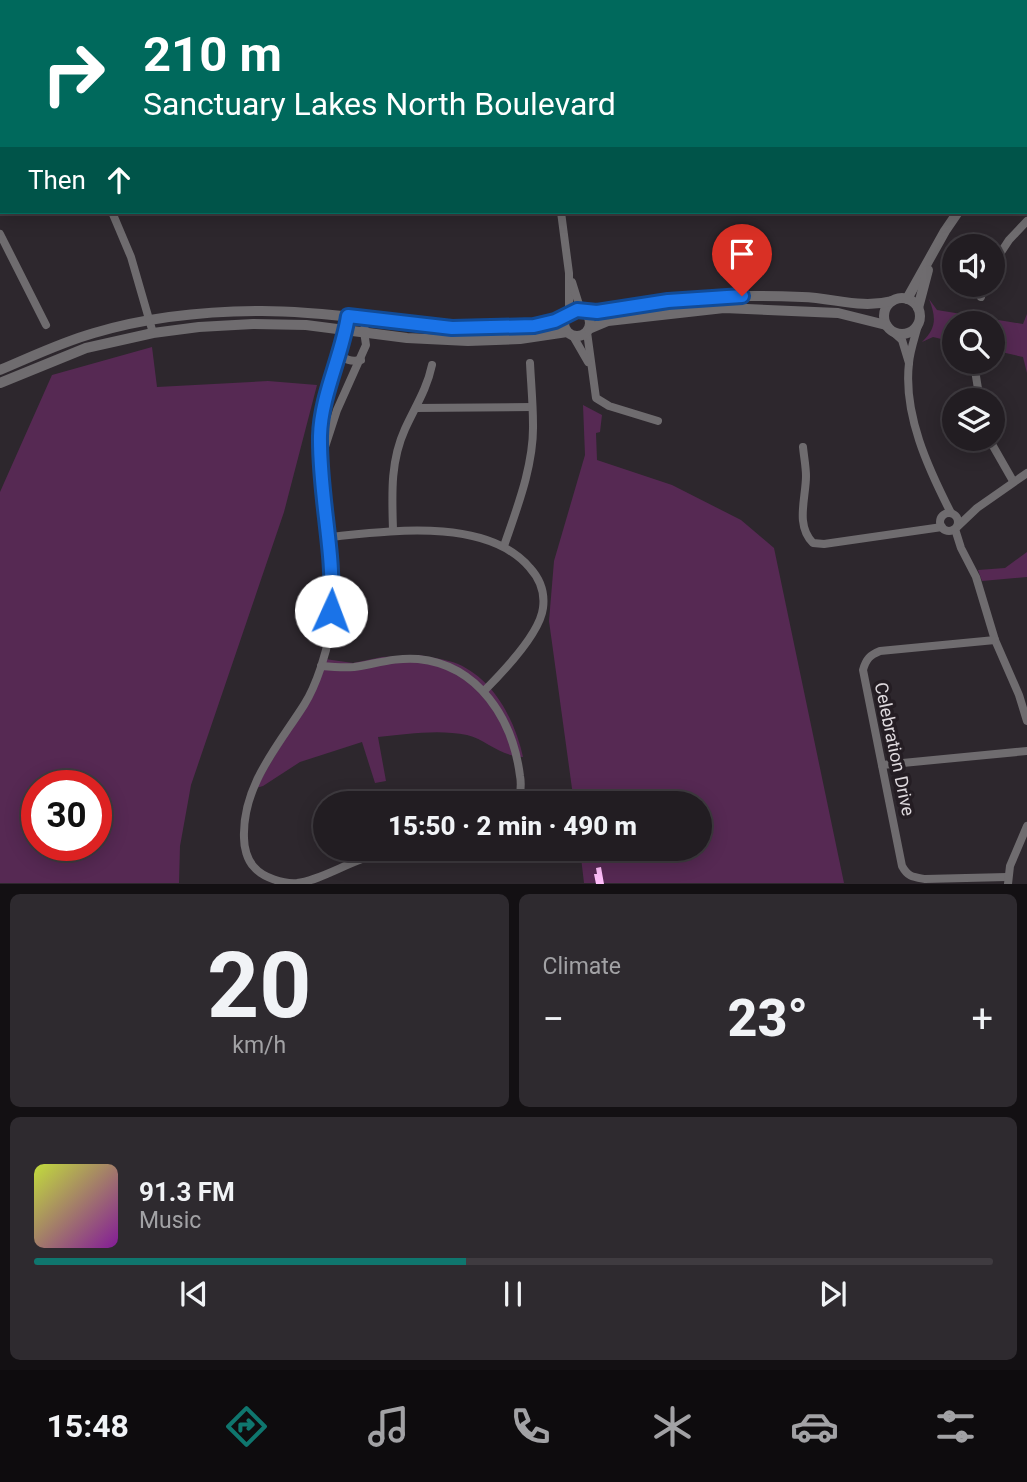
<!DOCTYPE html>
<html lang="en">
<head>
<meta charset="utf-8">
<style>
	body { margin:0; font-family:Roboto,sans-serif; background:#2e2a2f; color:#f1f3f6; height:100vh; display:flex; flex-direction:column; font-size:26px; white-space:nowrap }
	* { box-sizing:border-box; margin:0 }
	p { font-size:23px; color:#a2a2a5 }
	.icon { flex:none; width:38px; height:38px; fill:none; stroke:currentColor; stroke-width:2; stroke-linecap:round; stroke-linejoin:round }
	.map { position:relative; height:884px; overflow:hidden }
	.side { display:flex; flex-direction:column; gap:10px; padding:10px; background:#131013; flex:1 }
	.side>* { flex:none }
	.banner { position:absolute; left:0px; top:0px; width:1027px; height:214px; box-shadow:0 4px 18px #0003,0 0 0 2px #3f3b40; background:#00695c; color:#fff; overflow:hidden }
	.fabs { position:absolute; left:942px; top:234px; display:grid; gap:14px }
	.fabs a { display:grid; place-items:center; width:63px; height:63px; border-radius:50%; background:#221d22; box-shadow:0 4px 18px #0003,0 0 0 2px #3f3b40; font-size:35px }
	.speed { position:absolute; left:21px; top:770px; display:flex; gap:14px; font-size:35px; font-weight:700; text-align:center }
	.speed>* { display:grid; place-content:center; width:91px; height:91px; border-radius:50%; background:#221d22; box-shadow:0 4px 18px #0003,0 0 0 2px #3f3b40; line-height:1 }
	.speed .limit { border:10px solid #d22; background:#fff; color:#111 }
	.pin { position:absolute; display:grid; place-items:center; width:60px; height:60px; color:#fff; margin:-72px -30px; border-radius:50% 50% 50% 0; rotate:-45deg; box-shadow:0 0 7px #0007 }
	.pin .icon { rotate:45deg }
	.me { position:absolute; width:77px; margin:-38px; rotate:2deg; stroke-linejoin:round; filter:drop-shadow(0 0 5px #0008) }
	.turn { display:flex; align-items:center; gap:24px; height:147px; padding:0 28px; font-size:32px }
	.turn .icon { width:91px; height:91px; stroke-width:2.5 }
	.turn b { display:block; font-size:49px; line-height:60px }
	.then { display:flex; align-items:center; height:66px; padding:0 28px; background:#0003; gap:14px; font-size:26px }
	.big { font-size:52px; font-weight:800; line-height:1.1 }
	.side .widget { flex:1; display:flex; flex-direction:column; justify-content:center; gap:10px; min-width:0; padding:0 24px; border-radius:10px; background:#2e2a2f }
	.side .dial { align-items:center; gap:0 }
	.dial b { font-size:91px; line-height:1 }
	.song { display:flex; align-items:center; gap:21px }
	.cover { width:84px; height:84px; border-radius:10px; background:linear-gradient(135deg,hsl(70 70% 55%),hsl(290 70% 35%)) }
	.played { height:7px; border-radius:4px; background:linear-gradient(90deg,#0f766e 45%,#3f3b40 45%) }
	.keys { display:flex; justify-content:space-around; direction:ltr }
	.heat { display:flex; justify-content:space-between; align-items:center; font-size:38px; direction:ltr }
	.side .tiles { flex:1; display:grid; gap:10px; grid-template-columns:1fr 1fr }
	.widget:last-child { grid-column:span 2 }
	.trip { position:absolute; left:313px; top:791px; width:399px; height:70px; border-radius:35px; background:#221d22; box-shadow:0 4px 18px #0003,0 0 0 2px #3f3b40; font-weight:800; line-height:70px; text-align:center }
	.menu { display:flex; height:112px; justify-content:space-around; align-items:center; background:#0e0c0e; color:#a2a2a5 }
	.menu .icon { width:49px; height:49px }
	.menu .active { color:#0f766e }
	.menu b { font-size:32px; color:#f1f3f6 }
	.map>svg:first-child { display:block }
</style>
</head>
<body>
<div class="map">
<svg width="1027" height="884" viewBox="0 0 1027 884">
	<rect width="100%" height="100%" fill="#2d272d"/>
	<g fill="#562953" fill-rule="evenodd">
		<path d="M0,0H343L2,2L0,76Z"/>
		<path d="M929,299L937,310L1023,324L1027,314V373L1023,357L992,350V324H954V342L933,337L922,342C937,328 936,317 929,299Z"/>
		<path d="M152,347L157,387L268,381L317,385L284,512L191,785L180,846L179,883H0V492L52,375ZM37,786H96V845H37Z"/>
		<path d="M583,405L602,415L600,432L596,433L597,460L672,485L741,520L774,548L844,883H584L580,849H700V803H574L549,621L554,561L585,455Z"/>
		<path d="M1027,552V577L982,581L978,570L1005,568Z"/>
		<path d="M419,655C432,658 446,659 458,664C494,680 515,720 523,757C499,756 487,740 467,735C439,729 406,734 378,737L386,781L375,783L362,742L300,762L263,786L256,788L306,703L325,659L353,663L382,657Z"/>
	</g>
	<path fill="#febef9" d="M601,867L604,884H596L594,874H597L596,868Z"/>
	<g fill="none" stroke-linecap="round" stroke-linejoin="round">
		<g stroke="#6f6c6f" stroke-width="8">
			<path d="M906,0V2"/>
			<path d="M567,2L568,0"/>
			<path d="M677,2V0"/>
			<path d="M996,2L998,0"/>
			<path d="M112,212L131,257L153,333"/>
			<path d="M561,212L569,273V313"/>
			<path d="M0,234L46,325"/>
			<path d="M992,266L1009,240L1027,221"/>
			<path d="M572,282L581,311"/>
			<path d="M981,297L984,285"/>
			<path d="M347,316C342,356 322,394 320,435C318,512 348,590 321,667C317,679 311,694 304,705C278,746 242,786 244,838C244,847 247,860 254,867C263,878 284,884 297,883C317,881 342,866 362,859C381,853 400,851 419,849"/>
			<path d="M918,325C915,337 910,350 909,363C903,414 928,468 951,513"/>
			<path d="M587,332L596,398L609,406L658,421"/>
			<path d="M893,332L902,340L909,363"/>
			<path d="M573,336L588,362"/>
			<path d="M338,353C345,360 351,362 361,360"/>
			<path d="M974,364L980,401"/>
			<path d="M416,408L532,407"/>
			<path d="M989,439L1013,481"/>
			<path d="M803,447C804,457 806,467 806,476C806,498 795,525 813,543L824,544L942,527"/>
			<path d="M323,453L337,410L366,345L364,331L366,318"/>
			<circle cx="949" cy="522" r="9"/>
			<path d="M957,527L977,508L1027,473"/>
			<path d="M955,529L961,548L976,577L995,640L1019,695L1027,721"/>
			<path d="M393,530C392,495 390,462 405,429C415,407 427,389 432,365"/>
			<path d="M330,537C389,531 487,517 530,568C540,579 545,593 543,608C540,633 502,673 484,691"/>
			<path d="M504,546C517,508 534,465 533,424C533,404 531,383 530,363"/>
			<path d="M995,640L880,651C870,655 866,659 863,670L902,866C908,877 913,877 925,879L1007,877"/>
			<path d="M321,666C332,667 344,668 354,667C375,664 396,657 418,659C479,665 513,720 520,776C522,785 520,795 519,803"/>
			<path d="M882,765L1027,751"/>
			<path d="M1008,884L1010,866L1027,826"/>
		</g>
		<g stroke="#6f6c6f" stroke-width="10">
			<path d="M1026,137L1027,135"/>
			<circle cx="902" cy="316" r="18"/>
			<path d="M907,299L945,231L958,212"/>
			<path d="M918,308L928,270"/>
			<circle cx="577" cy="323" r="13"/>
			<path d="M583,312H597C663,296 734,294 802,297C835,298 860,309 892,301"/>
			<path d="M589,329L608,321L724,308L838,313L886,325"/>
			<path d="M0,370C31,357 62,342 94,333C148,317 206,311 262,311C345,311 423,331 506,326C529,325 546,326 567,314"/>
			<path d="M0,383L86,348L153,333L199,327L253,324L306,325L407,338L468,341L520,339L567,332"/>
		</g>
	</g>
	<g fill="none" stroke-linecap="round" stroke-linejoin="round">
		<g stroke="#114b97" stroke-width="18">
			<path id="route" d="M331,611C335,552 319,495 320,436C321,395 342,356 348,316L452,328L534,326L555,321L577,310L597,312L668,301L742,296"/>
		</g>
		<use href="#route" stroke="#1a73e8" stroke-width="12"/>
	</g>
	<g text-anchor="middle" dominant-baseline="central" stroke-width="7" stroke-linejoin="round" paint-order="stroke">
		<g font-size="18" fill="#ded9dd" stroke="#241d23">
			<text transform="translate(895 749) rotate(78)">Celebration Drive</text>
		</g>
	</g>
</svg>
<div class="fabs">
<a><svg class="icon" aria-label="sound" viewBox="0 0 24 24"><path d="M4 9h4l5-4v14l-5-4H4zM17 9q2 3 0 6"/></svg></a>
<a><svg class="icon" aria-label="search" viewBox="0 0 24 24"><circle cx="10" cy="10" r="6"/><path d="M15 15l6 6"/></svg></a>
<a><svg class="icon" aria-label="layers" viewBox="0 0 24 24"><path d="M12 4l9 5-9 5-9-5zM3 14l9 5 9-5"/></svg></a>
</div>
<div class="speed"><div class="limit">30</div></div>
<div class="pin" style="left:742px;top:296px;background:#d93025"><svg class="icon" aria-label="arrive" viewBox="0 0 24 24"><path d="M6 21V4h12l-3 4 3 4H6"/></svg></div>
<svg class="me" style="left:331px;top:611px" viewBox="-20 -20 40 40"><circle r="19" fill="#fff"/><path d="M0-13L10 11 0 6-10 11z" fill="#1a73e8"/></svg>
<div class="trip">15:50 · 2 min · 490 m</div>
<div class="banner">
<div class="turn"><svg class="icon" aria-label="right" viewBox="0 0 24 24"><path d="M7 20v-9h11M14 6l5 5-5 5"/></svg><div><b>210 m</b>Sanctuary Lakes North Boulevard</div></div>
<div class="then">Then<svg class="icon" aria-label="ahead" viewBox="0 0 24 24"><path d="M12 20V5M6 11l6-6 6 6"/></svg></div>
</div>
</div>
<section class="side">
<div class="tiles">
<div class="widget dial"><b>20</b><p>km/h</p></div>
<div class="widget"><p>Climate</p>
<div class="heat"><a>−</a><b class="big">23°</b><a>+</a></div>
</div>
<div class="widget">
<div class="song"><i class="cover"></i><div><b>91.3 FM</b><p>Music</p></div></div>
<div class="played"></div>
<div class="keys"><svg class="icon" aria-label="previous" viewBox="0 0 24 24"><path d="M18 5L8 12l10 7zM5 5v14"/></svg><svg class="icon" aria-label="pause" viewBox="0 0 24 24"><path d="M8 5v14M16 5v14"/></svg><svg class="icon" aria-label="next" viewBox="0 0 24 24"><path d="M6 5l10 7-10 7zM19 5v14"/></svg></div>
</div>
</div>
</section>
<nav class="menu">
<b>15:48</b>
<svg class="icon active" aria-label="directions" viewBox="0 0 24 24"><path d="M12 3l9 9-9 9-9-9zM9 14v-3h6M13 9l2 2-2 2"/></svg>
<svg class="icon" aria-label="music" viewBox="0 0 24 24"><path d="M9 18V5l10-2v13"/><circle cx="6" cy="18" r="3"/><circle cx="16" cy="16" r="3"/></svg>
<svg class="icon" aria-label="phone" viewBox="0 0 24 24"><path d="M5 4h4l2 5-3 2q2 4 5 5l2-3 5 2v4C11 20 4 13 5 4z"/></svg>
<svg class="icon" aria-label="climate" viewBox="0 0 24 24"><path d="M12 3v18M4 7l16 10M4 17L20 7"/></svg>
<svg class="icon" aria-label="car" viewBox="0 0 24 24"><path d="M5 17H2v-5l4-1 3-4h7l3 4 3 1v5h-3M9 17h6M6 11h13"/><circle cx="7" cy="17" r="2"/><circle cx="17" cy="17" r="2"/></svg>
<svg class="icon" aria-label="filters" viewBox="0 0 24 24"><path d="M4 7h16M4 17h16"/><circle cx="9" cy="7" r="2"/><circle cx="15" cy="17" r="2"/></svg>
</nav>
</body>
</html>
